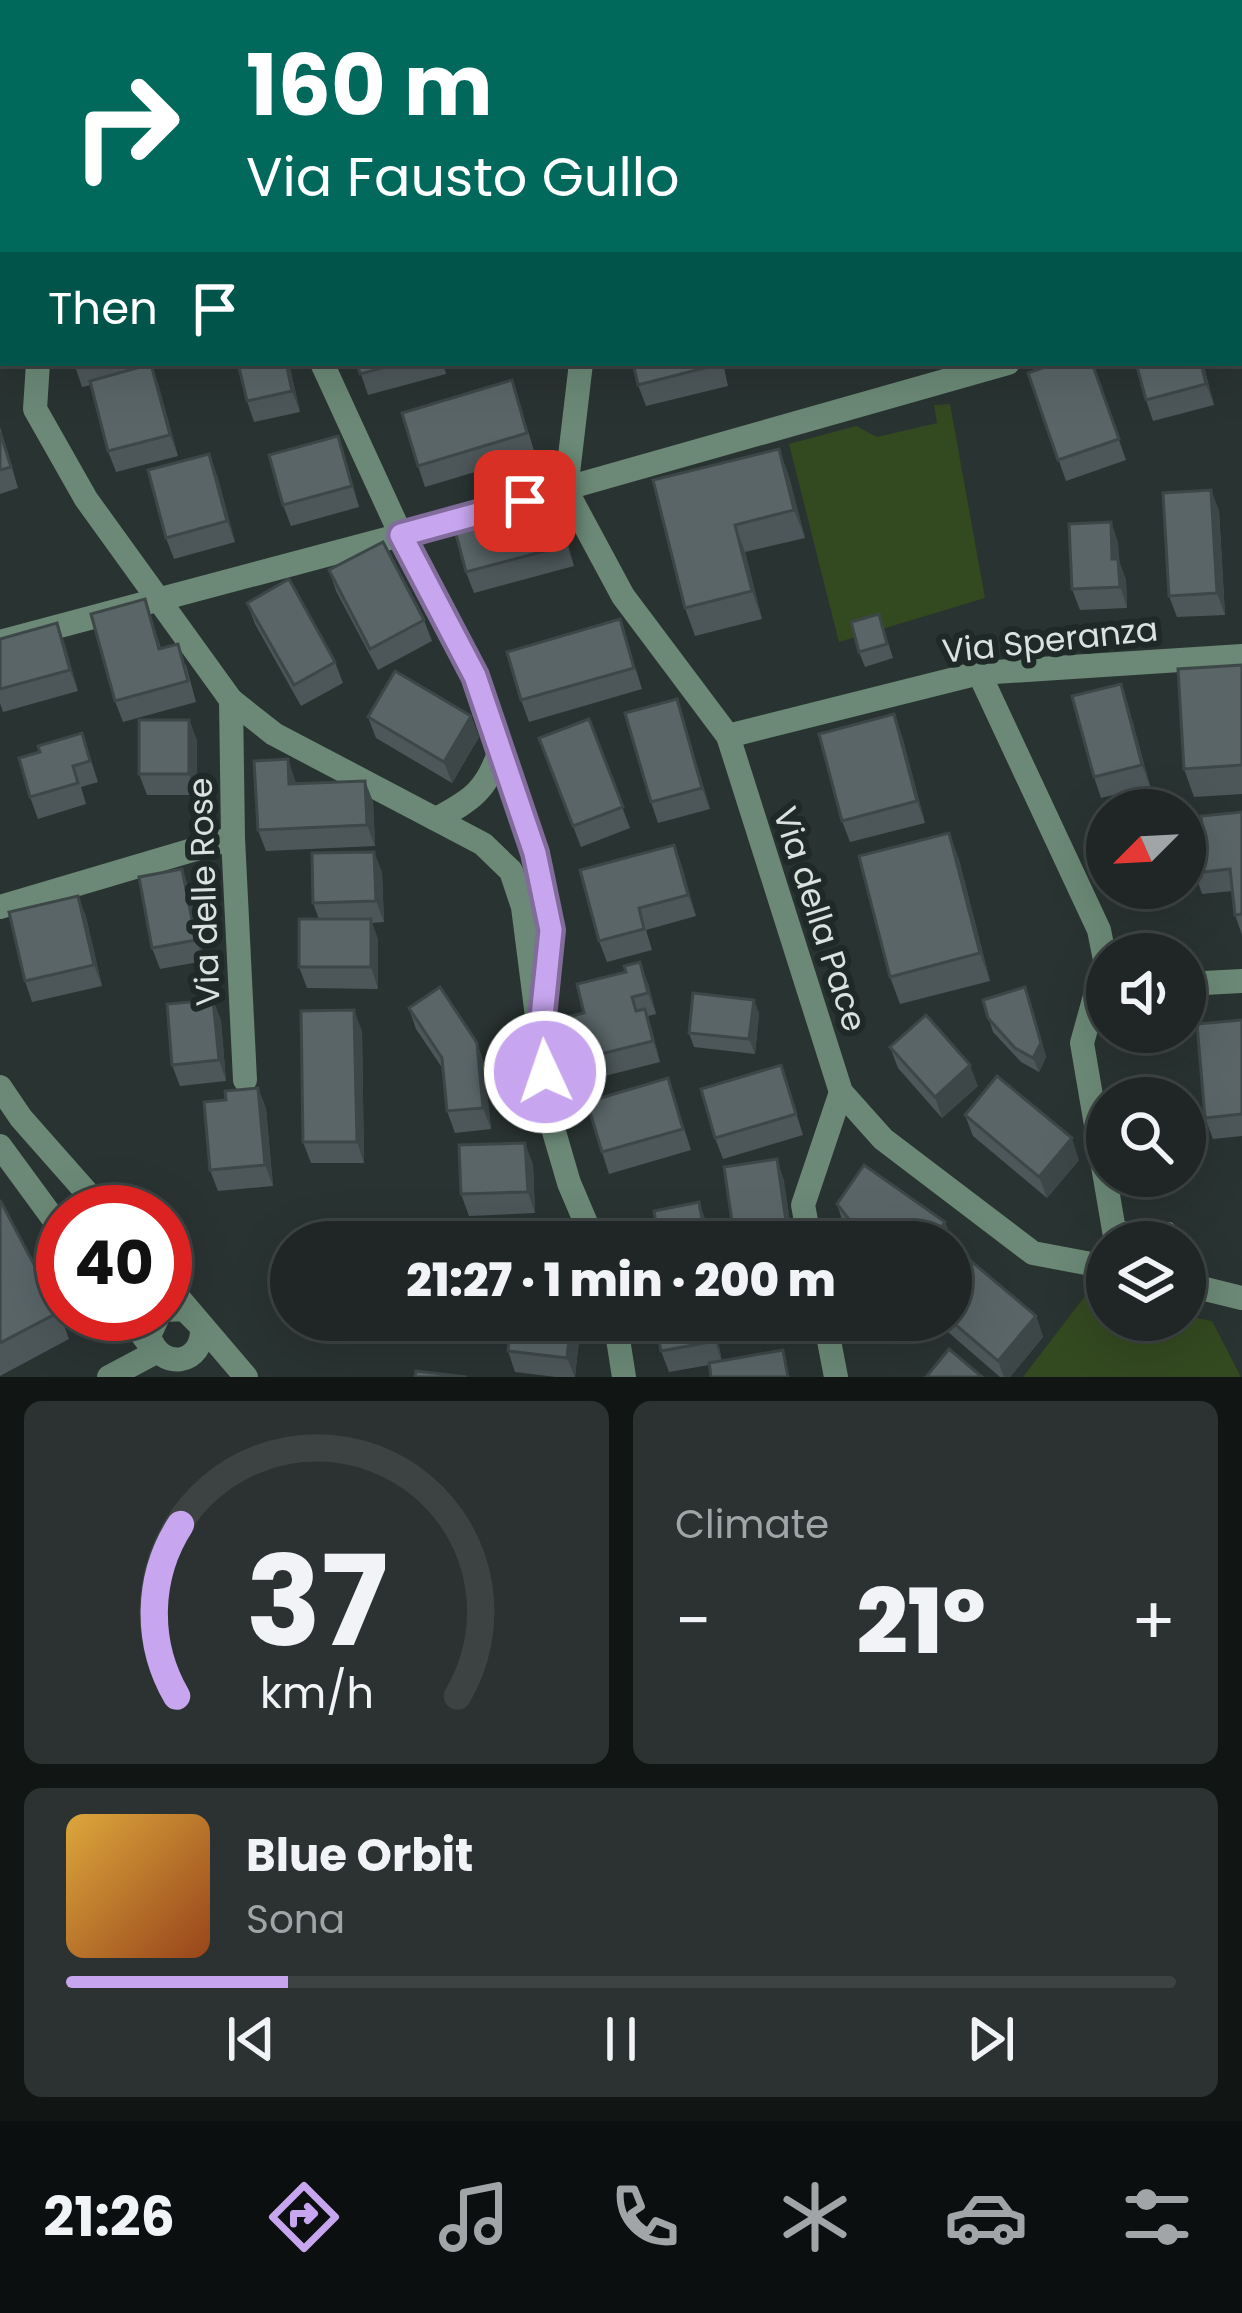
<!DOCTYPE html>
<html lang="en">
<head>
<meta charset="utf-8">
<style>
	body { margin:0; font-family:Poppins,sans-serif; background:#2c3232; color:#f1f3f6; height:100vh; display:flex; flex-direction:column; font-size:45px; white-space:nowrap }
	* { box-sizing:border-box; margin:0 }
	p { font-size:39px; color:#a1a5a7 }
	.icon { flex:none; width:66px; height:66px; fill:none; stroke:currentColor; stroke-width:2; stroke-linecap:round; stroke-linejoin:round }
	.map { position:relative; height:1377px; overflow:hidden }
	.panel { display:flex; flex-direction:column; gap:24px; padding:24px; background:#111514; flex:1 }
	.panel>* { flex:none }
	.banner { position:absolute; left:0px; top:0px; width:1242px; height:366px; box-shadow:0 12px 48px #0002,0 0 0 3px #3c4342; background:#00695c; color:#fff; overflow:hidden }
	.needle { width:78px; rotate:246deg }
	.fabs { position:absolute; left:1086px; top:789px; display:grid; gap:24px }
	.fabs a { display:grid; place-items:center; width:120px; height:120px; border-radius:50%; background:#1f2625; box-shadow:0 12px 48px #0002,0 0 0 3px #3c4342; font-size:60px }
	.speed { position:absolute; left:36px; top:1185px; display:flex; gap:24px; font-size:60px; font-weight:700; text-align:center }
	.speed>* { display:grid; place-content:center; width:156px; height:156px; border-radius:50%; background:#1f2625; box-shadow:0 12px 48px #0002,0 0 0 3px #3c4342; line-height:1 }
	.speed .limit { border:18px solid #d22; background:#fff; color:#111 }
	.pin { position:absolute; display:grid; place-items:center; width:102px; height:102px; color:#fff; margin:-51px; border-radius:24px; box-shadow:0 6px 18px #0006 }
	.me { position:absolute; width:132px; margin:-66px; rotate:357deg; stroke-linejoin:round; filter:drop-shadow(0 0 9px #0008) }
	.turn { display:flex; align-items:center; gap:42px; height:252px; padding:0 48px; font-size:54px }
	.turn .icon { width:156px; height:156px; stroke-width:2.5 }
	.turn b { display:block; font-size:84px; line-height:102px }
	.then { display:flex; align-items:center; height:114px; padding:0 48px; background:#0003; gap:24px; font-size:45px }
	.big { font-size:90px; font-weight:800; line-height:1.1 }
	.panel .widget { flex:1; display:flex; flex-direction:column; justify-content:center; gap:18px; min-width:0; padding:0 42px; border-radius:18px; background:#2c3232 }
	.panel .dial { align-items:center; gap:0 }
	.dial svg { height:312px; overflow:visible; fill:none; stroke:#3c4342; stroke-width:7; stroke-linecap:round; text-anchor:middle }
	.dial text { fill:#f1f3f6; stroke:none }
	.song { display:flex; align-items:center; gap:36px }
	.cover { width:144px; height:144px; border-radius:18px; background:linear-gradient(135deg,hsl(40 70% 55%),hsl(20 70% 35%)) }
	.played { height:12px; border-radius:6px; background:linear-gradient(90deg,#c7a6ef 20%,#3c4342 20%) }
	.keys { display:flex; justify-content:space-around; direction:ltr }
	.heat { display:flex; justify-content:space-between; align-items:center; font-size:66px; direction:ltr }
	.panel .tiles { flex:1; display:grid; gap:24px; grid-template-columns:1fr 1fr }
	.widget:last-child { grid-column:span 2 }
	.trip { position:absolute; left:270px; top:1221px; width:702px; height:120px; border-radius:60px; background:#1f2625; box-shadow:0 12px 48px #0002,0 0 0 3px #3c4342; font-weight:800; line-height:120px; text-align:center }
	.tabs { display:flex; height:192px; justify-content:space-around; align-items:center; background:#0c0f0f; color:#a1a5a7 }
	.tabs .icon { width:84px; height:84px }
	.tabs .selected { color:#c7a6ef }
	.tabs b { font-size:54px; color:#f1f3f6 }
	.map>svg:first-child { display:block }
</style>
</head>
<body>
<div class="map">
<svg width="1242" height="1377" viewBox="0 0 1242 1377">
	<rect width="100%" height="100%" fill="#293331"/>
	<g fill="#334920">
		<path d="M950,404L985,598L839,642L789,444L856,426L877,437L937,423L934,405Z"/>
		<path d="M1085,1296L1107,1300V1320H1185V1316L1212,1321L1241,1377H1023Z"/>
	</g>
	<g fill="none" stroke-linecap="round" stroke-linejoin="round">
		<path stroke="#6b8976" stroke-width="14" d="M1114,1228L1169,1229"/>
		<g stroke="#6b8976" stroke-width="24">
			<path d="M418,0L442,3"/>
			<path d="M1190,0L1191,3"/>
			<path d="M628,3V0"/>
			<path d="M1239,102L1242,107"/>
			<path d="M0,290H3"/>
			<path d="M1239,308L1242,307"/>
			<path d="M566,490L623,596L728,736L841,1092L883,1139L1033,1253L1107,1267"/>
			<path d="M566,490L581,363"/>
			<path d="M0,642L401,535L1008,363"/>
			<path d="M979,673L1099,930L1105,960L1082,1043L1116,1242"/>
			<path d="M231,700L233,838L245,1080"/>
			<path d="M728,736L979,673L1242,656"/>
			<path d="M436,819C472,800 487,790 500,750"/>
			<path d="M0,907L233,838"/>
			<path d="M1185,984L1242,981"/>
			<path d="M0,1087L21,1118L104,1212"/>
			<path d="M0,1146L63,1232"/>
			<path d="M810,1242L803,1205L841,1092"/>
			<path d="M165,1282L246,1377"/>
			<path d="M1185,1284L1242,1298"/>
			<path d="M126,1314L154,1350"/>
			<path d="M159,1314L149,1336C161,1372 204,1365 202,1327L184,1309L165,1310"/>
			<path d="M825,1320L836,1377"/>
			<path d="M109,1377L156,1352"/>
		</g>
		<g stroke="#6b8976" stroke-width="24">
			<path d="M152,3L153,0"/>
			<path d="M312,3L313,0"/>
			<path d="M38,363L35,409L86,499L231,700L274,734L483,844L511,871L523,907L550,1118L569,1183L594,1242"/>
			<path d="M322,363L401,535L475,676L535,853L551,930L545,989"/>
			<path d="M615,1320L624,1377"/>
		</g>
	</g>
	<g fill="#4d5759">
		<path d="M936,0H1025L1024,3H937Z"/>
		<path d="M0,140L3,143V257L0,258Z"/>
		<path d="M1242,188V263H1239V189Z"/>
		<path d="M74,363H158L159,367L153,368L178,456L116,472L108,451L91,385L82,387Z"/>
		<path d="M289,363L300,412L254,422L247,401Z"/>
		<path d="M357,363H443L446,374L368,395Z"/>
		<path d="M723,363L728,386L646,406L638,385Z"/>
		<path d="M1092,363L1126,460L1066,481L1028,373Z"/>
		<path d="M1203,363L1214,405L1153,421L1146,400Z"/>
		<path d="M519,401L535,454L425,487L418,466Z"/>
		<path d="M0,427L18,488L0,494Z"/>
		<path d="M779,449L789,477L805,538L745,552L762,619L695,636L685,608Z"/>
		<path d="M345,457L359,507L291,526L283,505Z"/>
		<path d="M217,475L235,542L174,559L166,538Z"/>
		<path d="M1211,490L1219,511L1225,615L1177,617L1169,596Z"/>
		<path d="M554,496L574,566L474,593L466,572Z"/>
		<path d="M1111,522L1118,543L1119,561L1126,580L1127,608L1080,610L1072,589Z"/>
		<path d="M329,570L424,620L432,641L378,670L336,591Z"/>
		<path d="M145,599L161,648L186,665L196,702L123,722L115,701Z"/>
		<path d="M247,603L335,662L343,683L301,706L255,624Z"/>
		<path d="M879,614L893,658L865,667L859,652Z"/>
		<path d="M620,619L642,689L529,722L521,700Z"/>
		<path d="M57,623L78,691L3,712L0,703V639Z"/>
		<path d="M1242,665V794L1194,797L1184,769Z"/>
		<path d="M1121,684L1128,705L1150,786L1101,798L1094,777Z"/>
		<path d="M677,699L710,809L658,823L651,802Z"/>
		<path d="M471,716L479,737L452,783L376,738L368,717Z"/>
		<path d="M589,719L630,828L581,847L539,738Z"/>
		<path d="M189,720L197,741V795H147L139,774Z"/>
		<path d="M902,736L925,823L850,842L842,821Z"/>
		<path d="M89,754L98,782L81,787L86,804L38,819L30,797Z"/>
		<path d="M295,780L296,784L365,781L373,802L375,846L266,851L258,830Z"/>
		<path d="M1242,812V935L1235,915L1232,891L1202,894L1195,873L1204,843Z"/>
		<path d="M949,833L959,860L990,981L900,1004L890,977Z"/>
		<path d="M674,845L696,916L646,930L652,950L607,962L599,941Z"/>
		<path d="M374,852L382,873L384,922L372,923L378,940V989L307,988L299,967L319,919L313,903Z"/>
		<path d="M190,890L204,961L160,969L152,948Z"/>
		<path d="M78,896L86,917L102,986L32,1002L25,981Z"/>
		<path d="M648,983L656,1014L648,1016L660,1062L589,1080L581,1059L584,1013Z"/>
		<path d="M213,1000L221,1021L226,1081L180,1086L172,1065Z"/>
		<path d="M754,1000L759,1014L755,1054L694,1047L689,1033Z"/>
		<path d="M983,1000L1030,1001L1046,1057L1039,1072L1021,1062L993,1032Z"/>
		<path d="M409,1008L477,1043L484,1064L491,1129L455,1133L447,1111L443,1069L416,1029Z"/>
		<path d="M1242,1020V1136L1213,1139L1205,1118Z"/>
		<path d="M362,1031L364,1163H311L303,1142Z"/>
		<path d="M890,1047L978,1086L942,1118L898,1068Z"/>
		<path d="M781,1065L803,1135L723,1159L715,1138Z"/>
		<path d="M668,1078L691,1150L609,1174L602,1152Z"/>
		<path d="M258,1088L266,1109L273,1186L218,1191L210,1170Z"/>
		<path d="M965,1115L1079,1160L1047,1198L973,1136Z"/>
		<path d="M533,1164L535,1213L469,1216L461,1194Z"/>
		<path d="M0,1200L59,1312L69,1339L0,1376Z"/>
		<path d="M837,1204L945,1222L953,1243L858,1242L844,1226Z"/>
		<path d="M1036,1316L1043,1337L1010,1377H1000L934,1320Z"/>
		<path d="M581,1320L575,1377H556L515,1372L508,1351Z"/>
		<path d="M714,1320L722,1361L791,1372L709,1365L669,1372L661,1351Z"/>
	</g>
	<g fill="#3e4748">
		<path d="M286,363H289L300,412L292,391Z"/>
		<path d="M1201,363H1203L1214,405L1206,384Z"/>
		<path d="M151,364L159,386L178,456L170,435Z"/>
		<path d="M338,436L345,457L359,507L352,486Z"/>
		<path d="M779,449L789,477L805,538L794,510Z"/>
		<path d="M209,454L217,475L235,542L227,521Z"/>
		<path d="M1211,490L1219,511L1225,615L1217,593Z"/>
		<path d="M554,496L561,517L574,566L567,545Z"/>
		<path d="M1111,522L1118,543L1119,561L1126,580L1127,608L1112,559Z"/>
		<path d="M735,525L745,552L762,619L752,591Z"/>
		<path d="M57,623L65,644L78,691L70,670Z"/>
		<path d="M1121,684L1128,705L1150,786L1142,765Z"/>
		<path d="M677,699L684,720L710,809L702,788Z"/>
		<path d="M894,714L902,736L925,823L917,801Z"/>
		<path d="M471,716L479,737L452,783L444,762Z"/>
		<path d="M189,720L197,741V795L189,774Z"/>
		<path d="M288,759L295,780L297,806L289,784Z"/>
		<path d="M365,781L373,802L375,846L367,825Z"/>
		<path d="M949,833L959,860L990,981L980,953Z"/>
		<path d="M674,845L682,866L696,916L688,895Z"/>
		<path d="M374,852L382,873L384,922L376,901Z"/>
		<path d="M182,869L190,890L204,961L196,940Z"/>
		<path d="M78,896L86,917L102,986L94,965Z"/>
		<path d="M371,919L378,940V989L371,967Z"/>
		<path d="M640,962L648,983L656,1014L648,993Z"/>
		<path d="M1025,987L1046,1057L1039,1072L1033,1058Z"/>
		<path d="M213,1000L221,1021L226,1081L219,1060Z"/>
		<path d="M754,1000L759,1014L755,1054L749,1039Z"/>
		<path d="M645,1009L652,1030L660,1062L653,1041Z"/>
		<path d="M354,1010L362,1031L364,1163L357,1142Z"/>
		<path d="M477,1043L484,1064L491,1129L483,1108Z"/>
		<path d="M970,1065L978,1086L942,1118L935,1097Z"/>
		<path d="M258,1088L266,1109L273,1186L265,1165Z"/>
		<path d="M1072,1138L1079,1160L1047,1198L1039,1177Z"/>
		<path d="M525,1143L533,1164L535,1213L528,1192Z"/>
		<path d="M777,1159L784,1180L793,1242H789Z"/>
		<path d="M699,1202L707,1224L710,1242H706Z"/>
		<path d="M945,1222L953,1243L951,1246V1242H931Z"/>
		<path d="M1036,1316L1043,1337L1010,1377H1004L998,1361Z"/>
		<path d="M571,1320H581L575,1377L567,1358Z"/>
		<path d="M711,1320H714L722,1362L715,1341Z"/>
	</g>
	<g fill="#596567" stroke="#3e4748" stroke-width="3">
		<path d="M10,0H68L76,3H9Z"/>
		<rect x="336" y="0" width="60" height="3"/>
		<path d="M974,0H1014V3Z"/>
		<path d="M1071,0H1146L1145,3H1070Z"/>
		<path d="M0,141L3,143V235H0Z"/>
		<path d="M1242,188V239L1239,240V189Z"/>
		<path d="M238,363H286L292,391L247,401Z"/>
		<path d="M357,363H401L360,374Z"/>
		<path d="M633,363H720V364L638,385Z"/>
		<path d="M1056,363H1092L1119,439L1058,460L1028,373Z"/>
		<path d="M1136,363H1201L1206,384L1146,400Z"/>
		<path d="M151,364L170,435L108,451L90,381Z"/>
		<path d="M512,380L527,433L418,466L402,413Z"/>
		<path d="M0,432L11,467L0,470Z"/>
		<path d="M338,436L352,486L283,505L269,455Z"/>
		<path d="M779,449L794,510L735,525L752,591L685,608L653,480Z"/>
		<path d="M209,454L227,521L166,538L148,470Z"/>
		<path d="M1211,490L1217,593L1169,596L1163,493Z"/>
		<path d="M554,496L567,545L466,572L453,523Z"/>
		<path d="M1111,522L1112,559H1118L1120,587L1072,589L1069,524Z"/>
		<path d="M383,542L424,620L370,649L329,570Z"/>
		<path d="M289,579L335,662L294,685L247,603Z"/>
		<path d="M145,599L159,649L178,644L188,681L115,701L91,614Z"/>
		<path d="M879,614L887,644L859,652L851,622Z"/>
		<path d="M620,619L634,668L521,700L507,652Z"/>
		<path d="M57,623L70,670L0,689V639Z"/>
		<path d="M1242,665V765L1184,769L1178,669Z"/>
		<path d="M395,671L471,716L444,762L368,717Z"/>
		<path d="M1121,684L1142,765L1094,777L1072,696Z"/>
		<path d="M677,699L702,788L651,802L625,713Z"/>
		<path d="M894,714L917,801L842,821L819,734Z"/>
		<path d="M589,719L623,807L573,826L539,738Z"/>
		<rect x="139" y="720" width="50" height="54"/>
		<path d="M82,733L90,761L73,766L78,783L30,797L19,758L40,752L38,746Z"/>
		<path d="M288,759L289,784L365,781L367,825L258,830L254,761Z"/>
		<path d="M1242,812V914L1235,915L1230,869L1195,873L1191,845L1204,843L1201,816Z"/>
		<path d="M949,833L980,953L890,977L859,856Z"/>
		<path d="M674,845L688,895L639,908L644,929L599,941L580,870Z"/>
		<path d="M374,852L376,901L313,903L312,853Z"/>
		<path d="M182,869L196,940L152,948L139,877Z"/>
		<path d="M78,896L94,965L25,981L9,912Z"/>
		<rect x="299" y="919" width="72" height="48"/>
		<path d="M640,962L648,993L632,997L636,1011L645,1009L653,1041L581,1059L571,1016L584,1013L577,984L626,972L624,966Z"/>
		<path d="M440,987L477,1043L483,1108L447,1111L442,1058L409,1008Z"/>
		<path d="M1025,987L1041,1043L1033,1058L1015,1048L988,1018L983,1000Z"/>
		<path d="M693,993L754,1000L749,1039L689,1033Z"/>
		<path d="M213,1000L219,1060L172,1065L167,1004Z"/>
		<path d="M354,1010L357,1142H303L301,1011Z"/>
		<path d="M926,1015L970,1065L935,1097L890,1047Z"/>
		<path d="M1242,1020V1114L1205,1118L1197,1024Z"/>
		<path d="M781,1065L796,1114L715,1138L701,1089Z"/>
		<path d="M997,1076L1072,1138L1039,1177L965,1115Z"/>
		<path d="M668,1078L683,1129L602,1152L587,1102Z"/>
		<path d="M258,1088L265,1165L210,1170L204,1102L226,1100L225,1091Z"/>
		<path d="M525,1143L528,1192L461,1194L459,1145Z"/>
		<path d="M777,1159L789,1242H735L724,1167Z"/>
		<path d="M864,1165L945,1222L931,1242H858L862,1236L837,1204Z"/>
		<path d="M0,1200L59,1312L0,1343Z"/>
		<path d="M699,1202L706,1242H650L649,1235L658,1234L654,1211Z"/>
		<path d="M965,1256L1036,1316L998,1361L950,1320L951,1274Z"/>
		<path d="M511,1320H571L567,1358L508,1351Z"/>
		<path d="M655,1320H711L715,1341L661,1351Z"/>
		<path d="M949,1349L982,1377H926Z"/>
		<path d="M783,1350L788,1377H711L709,1363Z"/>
		<path d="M416,1371L467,1377H415Z"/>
	</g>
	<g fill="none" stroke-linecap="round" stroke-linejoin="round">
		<g stroke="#816c9b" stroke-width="30">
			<path id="route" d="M525,501L401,535L475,676L535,853L551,930L541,1027L545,1072"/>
		</g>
		<use href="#route" stroke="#c7a6ef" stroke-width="21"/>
	</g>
	<g text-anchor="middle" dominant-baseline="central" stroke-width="12" stroke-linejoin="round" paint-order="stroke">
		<g font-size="33" fill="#dae1df" stroke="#1f2927">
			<text transform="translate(1050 640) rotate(-6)">Via Speranza</text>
			<text transform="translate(204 892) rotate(-92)">Via delle Rose</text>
			<text transform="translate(820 919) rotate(72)">Via della Pace</text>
		</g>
	</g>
</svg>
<div class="fabs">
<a><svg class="needle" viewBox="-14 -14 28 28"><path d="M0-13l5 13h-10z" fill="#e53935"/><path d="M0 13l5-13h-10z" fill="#a1a5a7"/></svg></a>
<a><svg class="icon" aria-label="sound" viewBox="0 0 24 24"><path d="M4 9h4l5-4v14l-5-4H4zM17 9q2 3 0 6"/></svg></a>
<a><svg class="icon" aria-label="search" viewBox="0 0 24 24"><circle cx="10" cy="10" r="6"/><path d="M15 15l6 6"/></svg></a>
<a><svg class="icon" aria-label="layers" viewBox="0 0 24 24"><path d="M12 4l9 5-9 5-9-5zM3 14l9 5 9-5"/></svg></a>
</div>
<div class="speed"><div class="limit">40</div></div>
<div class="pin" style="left:525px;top:501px;background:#d93025"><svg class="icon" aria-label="arrive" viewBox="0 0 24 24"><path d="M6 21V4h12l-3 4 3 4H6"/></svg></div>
<svg class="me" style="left:545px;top:1072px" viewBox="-20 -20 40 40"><circle r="17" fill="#c7a6ef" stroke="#fff" stroke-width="3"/><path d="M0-11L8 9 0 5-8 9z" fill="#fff"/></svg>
<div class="trip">21:27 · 1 min · 200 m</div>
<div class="banner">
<div class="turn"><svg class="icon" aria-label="right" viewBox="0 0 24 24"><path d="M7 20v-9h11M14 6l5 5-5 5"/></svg><div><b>160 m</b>Via Fausto Gullo</div></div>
<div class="then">Then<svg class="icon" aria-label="arrive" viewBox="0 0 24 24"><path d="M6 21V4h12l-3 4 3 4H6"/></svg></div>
</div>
</div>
<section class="panel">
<div class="tiles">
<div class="widget dial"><svg viewBox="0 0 100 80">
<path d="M14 69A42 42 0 1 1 86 69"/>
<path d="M14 69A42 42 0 0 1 15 25" stroke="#c7a6ef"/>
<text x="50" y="56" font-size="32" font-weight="700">37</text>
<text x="50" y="72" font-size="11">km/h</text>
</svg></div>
<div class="widget"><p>Climate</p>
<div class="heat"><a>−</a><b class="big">21°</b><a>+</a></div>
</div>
<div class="widget">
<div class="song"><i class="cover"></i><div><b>Blue Orbit</b><p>Sona</p></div></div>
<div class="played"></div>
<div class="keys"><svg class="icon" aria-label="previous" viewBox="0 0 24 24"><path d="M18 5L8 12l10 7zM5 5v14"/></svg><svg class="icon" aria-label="pause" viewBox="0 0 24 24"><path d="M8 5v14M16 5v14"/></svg><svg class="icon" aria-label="next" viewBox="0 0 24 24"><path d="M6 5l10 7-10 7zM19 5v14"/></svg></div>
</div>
</div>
</section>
<nav class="tabs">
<b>21:26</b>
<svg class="icon selected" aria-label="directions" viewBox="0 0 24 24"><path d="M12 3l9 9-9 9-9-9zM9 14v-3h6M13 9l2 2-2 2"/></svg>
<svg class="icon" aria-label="music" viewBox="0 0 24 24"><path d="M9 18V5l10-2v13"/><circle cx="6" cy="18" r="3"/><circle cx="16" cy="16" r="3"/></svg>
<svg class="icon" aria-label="phone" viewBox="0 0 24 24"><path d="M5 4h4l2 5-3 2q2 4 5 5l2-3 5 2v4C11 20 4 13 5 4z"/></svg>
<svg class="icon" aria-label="climate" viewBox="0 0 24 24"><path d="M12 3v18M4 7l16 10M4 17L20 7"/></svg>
<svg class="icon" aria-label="car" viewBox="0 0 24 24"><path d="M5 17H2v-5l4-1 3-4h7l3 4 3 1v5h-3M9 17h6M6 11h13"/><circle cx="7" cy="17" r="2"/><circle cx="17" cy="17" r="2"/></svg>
<svg class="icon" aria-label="filters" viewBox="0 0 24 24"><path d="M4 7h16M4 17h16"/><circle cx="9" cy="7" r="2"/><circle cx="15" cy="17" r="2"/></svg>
</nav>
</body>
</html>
